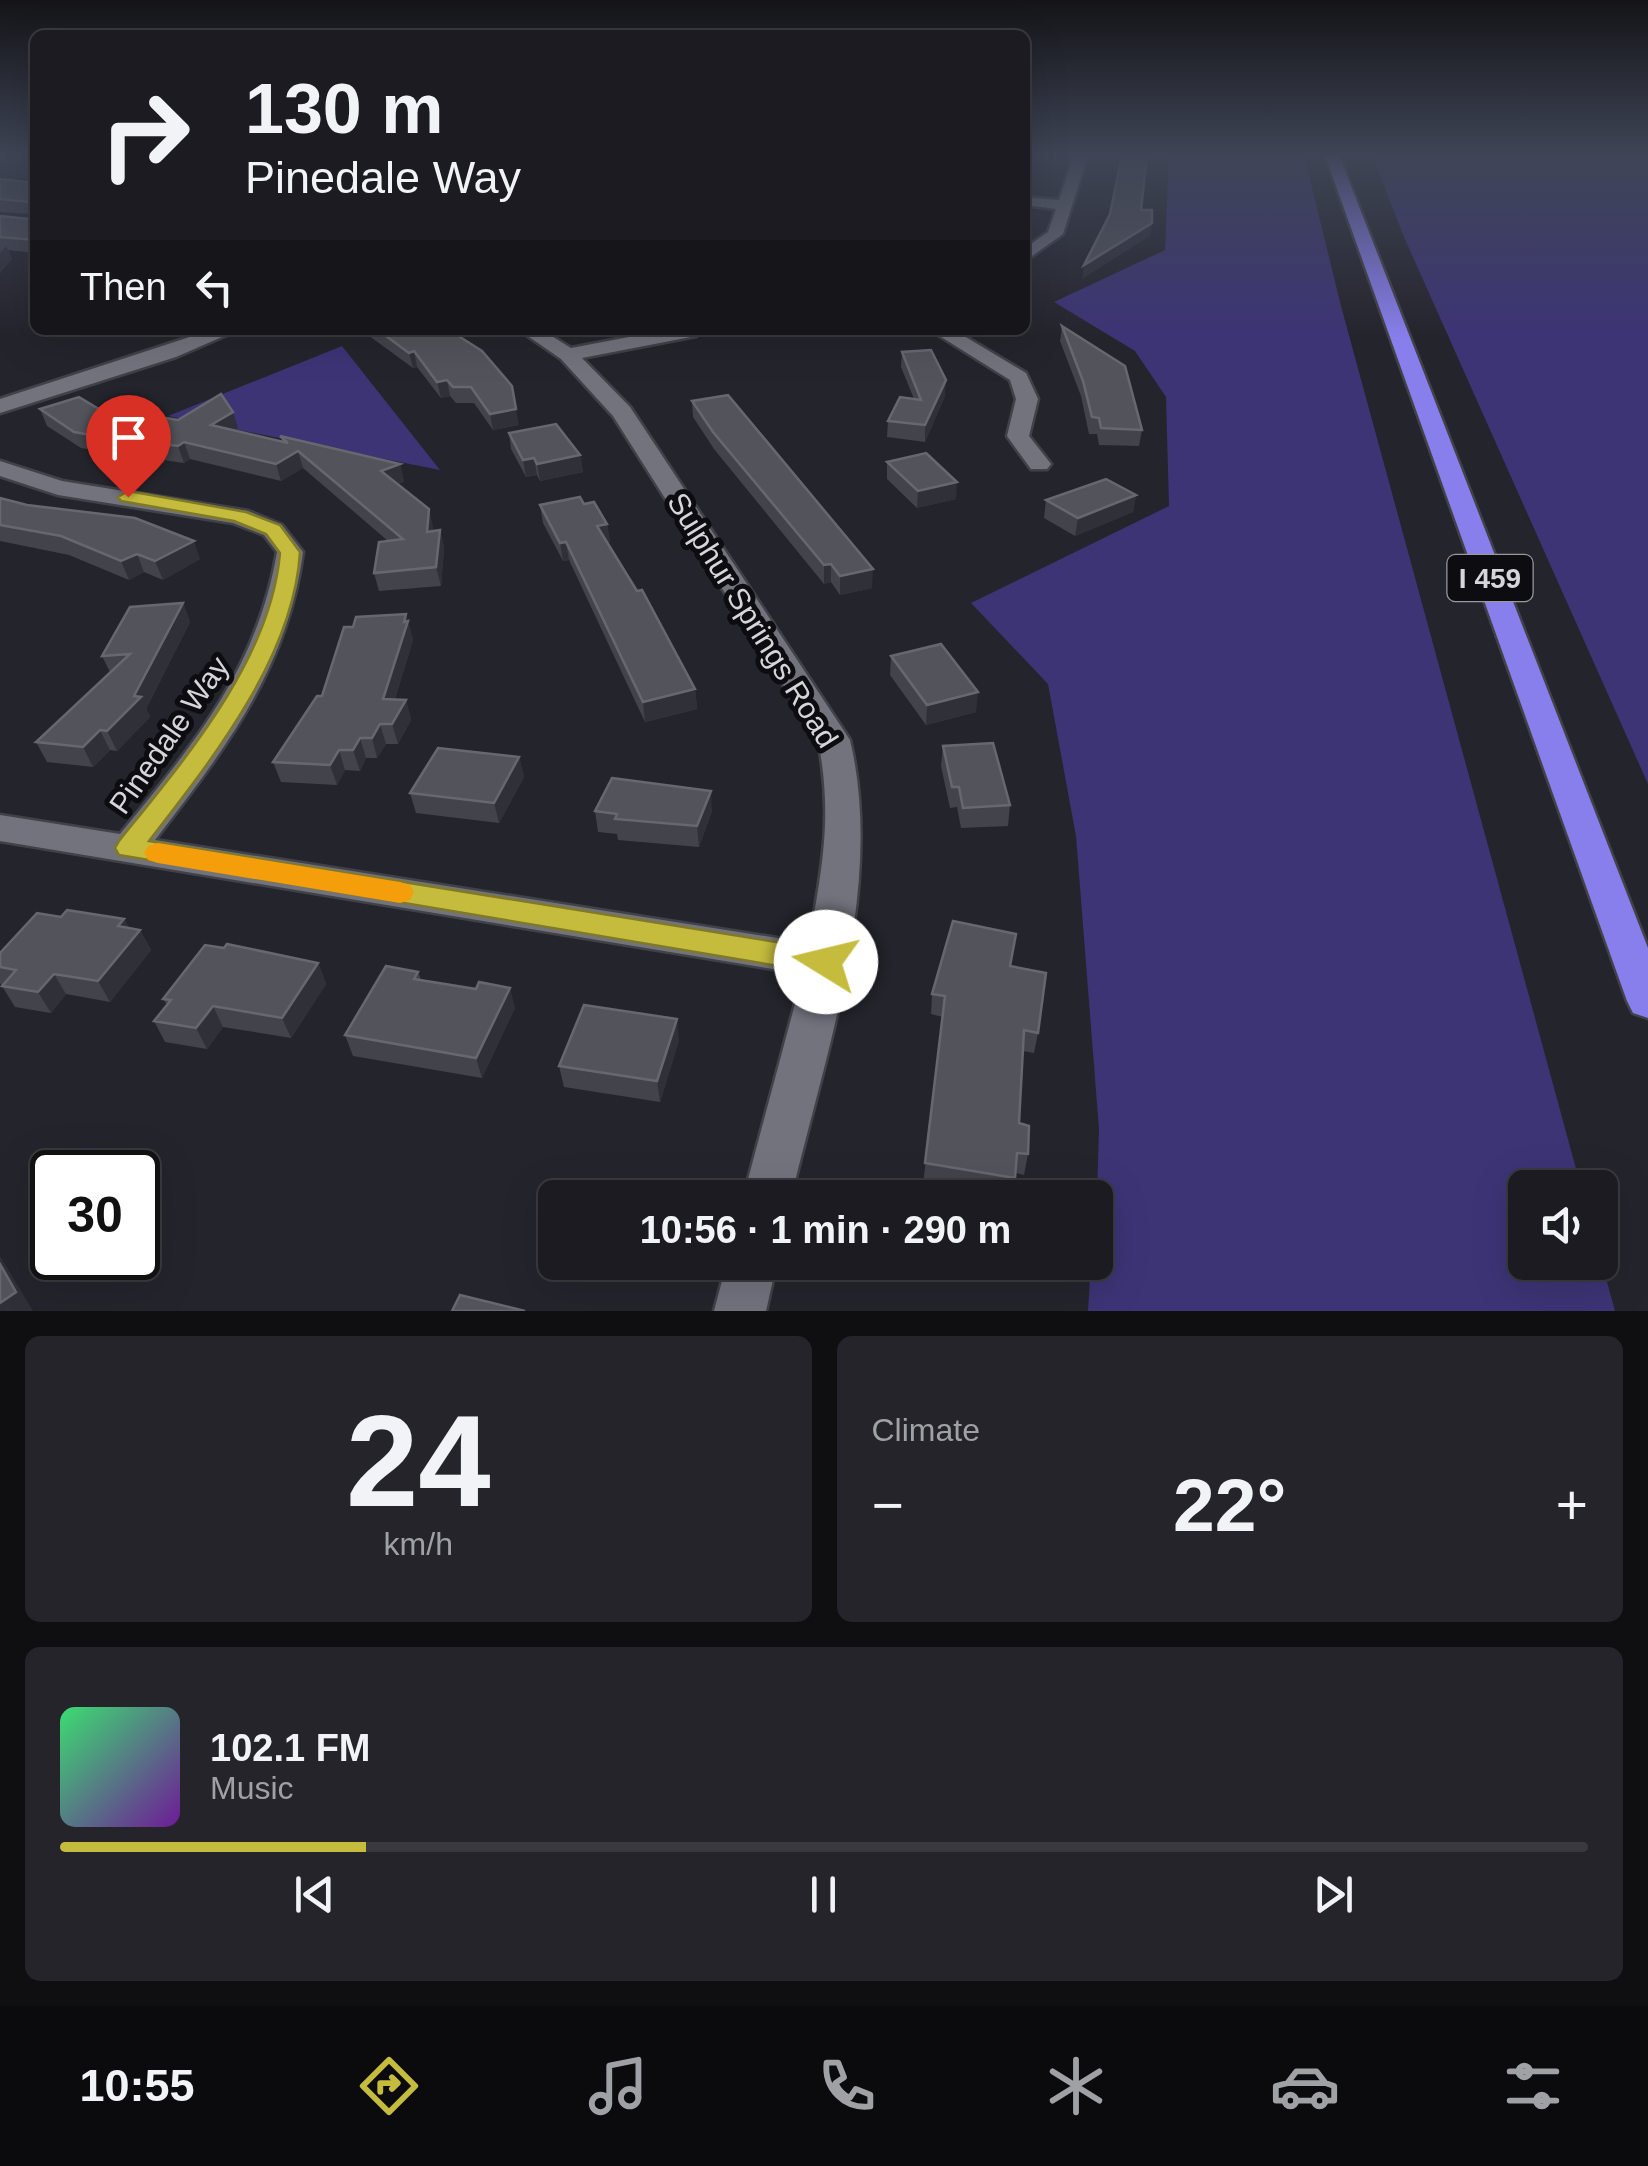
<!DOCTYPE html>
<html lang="en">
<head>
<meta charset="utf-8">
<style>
	body { margin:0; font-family:Arial,sans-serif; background:#24242a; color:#f1f3f6; height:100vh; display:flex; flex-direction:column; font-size:38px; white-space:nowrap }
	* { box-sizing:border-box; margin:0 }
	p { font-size:32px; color:#a0a1a5 }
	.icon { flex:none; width:55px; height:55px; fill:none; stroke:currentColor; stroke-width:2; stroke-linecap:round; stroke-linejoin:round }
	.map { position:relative; height:1311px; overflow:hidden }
	.details { display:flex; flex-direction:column; gap:25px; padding:25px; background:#0f0f12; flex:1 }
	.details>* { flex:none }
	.guide { position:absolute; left:30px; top:30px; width:1000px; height:305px; border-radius:15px; box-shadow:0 10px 40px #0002,0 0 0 2px #39393f; background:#1b1b21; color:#f1f3f6; overflow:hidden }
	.buttons { position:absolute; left:1508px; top:1170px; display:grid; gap:20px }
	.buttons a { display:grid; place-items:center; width:110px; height:110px; border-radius:15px; background:#1b1b21; box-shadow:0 10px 40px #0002,0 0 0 2px #39393f; font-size:50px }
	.speed { position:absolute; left:30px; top:1150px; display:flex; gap:20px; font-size:50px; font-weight:700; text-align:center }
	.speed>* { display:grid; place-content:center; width:130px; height:130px; border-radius:50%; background:#1b1b21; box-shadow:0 10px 40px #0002,0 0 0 2px #39393f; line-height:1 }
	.speed .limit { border:5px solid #111; border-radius:15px; background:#fff; color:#111 }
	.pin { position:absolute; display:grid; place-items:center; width:85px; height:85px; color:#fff; margin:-102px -42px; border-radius:50% 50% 50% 0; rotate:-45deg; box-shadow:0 0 10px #0007 }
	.pin .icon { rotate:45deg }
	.me { position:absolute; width:110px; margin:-55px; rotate:279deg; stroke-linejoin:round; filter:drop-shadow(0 0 8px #0008) }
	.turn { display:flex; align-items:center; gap:35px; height:210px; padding:0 50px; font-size:45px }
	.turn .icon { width:130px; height:130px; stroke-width:2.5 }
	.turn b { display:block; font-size:70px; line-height:85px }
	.then { display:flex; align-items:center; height:95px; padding:0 50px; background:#0003; gap:20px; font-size:38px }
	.big { font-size:75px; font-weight:800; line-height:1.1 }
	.details .widget { flex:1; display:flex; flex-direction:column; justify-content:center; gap:15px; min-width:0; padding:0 35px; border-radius:15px; background:#24242a }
	.details .dial { align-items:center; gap:0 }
	.dial b { font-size:130px; line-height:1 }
	.song { display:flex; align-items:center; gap:30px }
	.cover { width:120px; height:120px; border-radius:15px; background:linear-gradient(135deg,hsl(140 70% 55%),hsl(280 70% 35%)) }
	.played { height:10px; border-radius:5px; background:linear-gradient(90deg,#c5bc3d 20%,#39393f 20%) }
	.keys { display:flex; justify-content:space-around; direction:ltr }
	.heat { display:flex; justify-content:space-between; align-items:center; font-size:55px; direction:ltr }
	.details .tiles { flex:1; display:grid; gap:25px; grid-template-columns:1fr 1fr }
	.widget:last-child { grid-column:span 2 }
	.trip { position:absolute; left:538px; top:1180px; width:575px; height:100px; border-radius:15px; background:#1b1b21; box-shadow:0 10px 40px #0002,0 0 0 2px #39393f; font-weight:800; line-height:100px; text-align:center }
	.dock { display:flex; height:160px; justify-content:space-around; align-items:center; background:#0b0b0d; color:#a0a1a5 }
	.dock .icon { width:70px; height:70px }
	.dock .on { color:#c5bc3d }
	.dock b { font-size:45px; color:#f1f3f6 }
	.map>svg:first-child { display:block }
</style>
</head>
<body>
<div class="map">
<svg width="1648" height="1311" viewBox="0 0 1648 1311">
	<rect width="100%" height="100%" fill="#24242c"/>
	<g fill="#3c3475">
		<path d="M1169,155H1304L1341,306L1581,1187L1525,1188V1262H1600V1256L1615,1311H1088L1091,1263L1095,1262L1099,1129L1076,836L1048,684L971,603L1169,506L1166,397L1135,351L1054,302L1165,250Z"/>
		<path d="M1372,155H1648V784L1404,237Z"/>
		<path d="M342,346L440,470L168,416Z"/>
	</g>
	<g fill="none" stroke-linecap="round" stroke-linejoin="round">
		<g stroke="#414148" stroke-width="5">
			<g id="minor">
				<path d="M1074,155H1088L1063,234L1025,261V248L1048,232L1056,209L1025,205V197L1059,200Z"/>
				<path d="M211,330H238L176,357L0,413V399Z"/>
				<path d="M519,330H542L571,348L666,330H706L696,336L582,358L630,407L850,740C885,886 825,1054 791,1198H743L803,974L0,841V815L120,834C193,745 257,670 277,552L264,535L233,523L58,495L0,476V461L62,481L248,511L282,525L303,552C288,668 225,749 155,840L809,943C822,868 833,817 818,740L613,416L561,359Z"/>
				<path d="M930,330H954L1026,373L1038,399L1029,436L1051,464L1047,469H1031L1007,436L1016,399L1010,380Z"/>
				<path d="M727,1262H777L766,1311H714Z"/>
			</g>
		</g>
		<g stroke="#414148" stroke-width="5">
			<path id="highway" d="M1325,155H1339L1648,948V1018L1633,1013L1627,1001Z"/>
		</g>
		<use href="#minor" fill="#73737e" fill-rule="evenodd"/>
		<use href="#highway" fill="#887eec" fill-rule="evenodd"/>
	</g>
	<g fill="#43434c">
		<path d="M0,179L35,183V253L8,250L12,259L0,273V216L30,219L31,214L0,212Z"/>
		<path d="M1062,326L1142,430L1139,446L1099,445L1097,434H1089L1081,396L1060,341Z"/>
		<path d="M361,330H449L519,425L493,430L474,403H456L450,396L441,398L417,367L413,368Z"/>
		<path d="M902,352L945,396L925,442L887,437L888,421L914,399L901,367Z"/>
		<path d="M692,401L872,588L840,595L831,582L824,584L714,449L693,417Z"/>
		<path d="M40,409L145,437L143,431L238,428L234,430L282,441L280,436L400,464L404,482L397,484L429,509L433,531L440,530L444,548L441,586L379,591L374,573L388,541L303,468L281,481L190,459L184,463L163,460L164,463L81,448L47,426Z"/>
		<path d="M509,433L580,455L583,472L540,481L537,475L526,477L511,449Z"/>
		<path d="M887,462L956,499L917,508L887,479Z"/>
		<path d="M1136,495L1133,512L1075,536L1044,518L1046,500Z"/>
		<path d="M0,498L200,559L163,580L144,572L129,580L69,555L0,541Z"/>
		<path d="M584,504L607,524L610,542L607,543L695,689L697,709L645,722L569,560L563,561L543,523L540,505Z"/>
		<path d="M183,603L190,622L146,709L150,717L117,751L110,750L93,767L47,762L36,742L110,672L102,656Z"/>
		<path d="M406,614L413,640L395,699L406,700L411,720L398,744H386L377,758H366L360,771L345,770L337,785L281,782L273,762L322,696L353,627Z"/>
		<path d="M891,656L976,712L926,725L890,675Z"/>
		<path d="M943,746L1010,805L1008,826L961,828L957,807L950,808L941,766Z"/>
		<path d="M519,757L524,777L499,823L416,813L410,793Z"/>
		<path d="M595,811H712L699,847L618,840L617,834L598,832Z"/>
		<path d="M61,917L124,919L129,928L140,930L151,950L110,1002L66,994L51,1013L15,1007L0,983V953Z"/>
		<path d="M318,963L326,984L291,1038L223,1027L207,1049L165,1042L154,1021L167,1005L163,999Z"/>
		<path d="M1011,966L1038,1033L1034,1053L1023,1051L1019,1123L1028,1154L1024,1175L1016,1173L1012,1198L923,1184L943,1017L931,1014L932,994Z"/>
		<path d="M418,972L421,980L476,989L515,1008L482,1078L353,1056L345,1035Z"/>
		<path d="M679,1040L660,1102L564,1087L559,1066Z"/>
	</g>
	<g fill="#303039">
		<path d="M1025,155H1036L1032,163L1025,164Z"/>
		<path d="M1152,223L1150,236L1082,279L1084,265Z"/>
		<path d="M6,246L12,259L0,273V253Z"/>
		<path d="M414,351L417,367L413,368L409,353Z"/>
		<path d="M447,380L450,396L441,398L437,382Z"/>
		<path d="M946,380L945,396L925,442V425Z"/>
		<path d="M516,409L519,425L493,430L490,414Z"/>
		<path d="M233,412L238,428L217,442L211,425Z"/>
		<path d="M184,442L190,459L184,463L178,446Z"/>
		<path d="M298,451L303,468L281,481L276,464Z"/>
		<path d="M580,455L583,472L540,481L537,464Z"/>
		<path d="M534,458L537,475L526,477L523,460Z"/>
		<path d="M400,464L404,482L385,488L381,471Z"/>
		<path d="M957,482L956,499L917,508L918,491Z"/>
		<path d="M1136,495L1133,512L1075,536L1078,518Z"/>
		<path d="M429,509L433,527L432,550L427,532Z"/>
		<path d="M607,524L610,542L599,544L597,526Z"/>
		<path d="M440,530L444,548L441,586L436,567Z"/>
		<path d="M194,541L200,559L163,580L155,561Z"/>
		<path d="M566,542L569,560L563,561L560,543Z"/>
		<path d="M137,554L144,572L129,580L121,561Z"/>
		<path d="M831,564V582L824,584V565Z"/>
		<path d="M873,569L872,588L840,595V576Z"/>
		<path d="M183,603L190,622L146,709L150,717L117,751L107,731L134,696Z"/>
		<path d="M406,614L413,640L389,719L383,699Z"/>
		<path d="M695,689L697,709L645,722L643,702Z"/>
		<path d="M978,692L976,712L926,725L927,705Z"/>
		<path d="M406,700L411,720L398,744L392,724Z"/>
		<path d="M380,724L386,744L377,758L372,738Z"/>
		<path d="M100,730L110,750L93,767L83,747Z"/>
		<path d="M360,738L366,758L360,771L353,750Z"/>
		<path d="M339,750L345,770L337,785L330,765Z"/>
		<path d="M519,757L524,777L499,823L494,803Z"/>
		<path d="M711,791L712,811L699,847L697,826Z"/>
		<path d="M124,919L134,937L140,930L151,950L110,1002L98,981L118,926Z"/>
		<path d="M318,963L326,984L291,1038L282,1018Z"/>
		<path d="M54,974L66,994L51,1013L38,992Z"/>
		<path d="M510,988L515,1008L482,1078L476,1058Z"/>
		<path d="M213,1006L223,1027L207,1049L196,1028Z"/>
		<path d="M677,1019L679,1040L660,1102L657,1081Z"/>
		<path d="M0,1256L33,1311H0Z"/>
	</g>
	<g fill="#53535b" stroke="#67676f" stroke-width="2.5">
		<path d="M1122,155H1147L1141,210H1152V223L1084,265L1110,214Z"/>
		<path d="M0,179L35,183V240L0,237V216L30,219L34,205L30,202L0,199Z"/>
		<path d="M1062,326L1125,366L1142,430L1101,428L1099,418L1092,417L1083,381Z"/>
		<path d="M378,330H449L482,351L512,386L516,409L490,414L471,387H453L447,380L437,382L414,351L409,353Z"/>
		<path d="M931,350L946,380L925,425L888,421L900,397L921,400L902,352Z"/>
		<path d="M221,394L233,412L211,425L288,443L280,436L400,464L381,471L429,509L427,532L440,530L436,567L374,573L379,542L403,539L298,451L276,464L184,442L178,446L155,443L158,446L74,432L40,409L79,397L147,438L154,434L143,431L147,415L178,420Z"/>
		<path d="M728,395L873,569L840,576L831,564L824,565L713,432L692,401Z"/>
		<path d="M556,424L580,455L537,464L534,458L523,460L509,433Z"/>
		<path d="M926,453L957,482L918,491L887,462Z"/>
		<path d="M1106,479L1136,495L1078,518L1046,500Z"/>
		<path d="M580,497L584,504L594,502L607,524L597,526L637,591L642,590L695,689L643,702L566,542L560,543L540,505Z"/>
		<path d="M0,498L27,505L135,518L194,541L155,561L137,554L121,561L61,536L0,525Z"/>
		<path d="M183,603L134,696L141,697L107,731L100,730L83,747L36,742L130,654L102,656L130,607Z"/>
		<path d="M406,614L404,622L408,621L383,699L406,700L392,724H380L372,738H360L353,750H339L330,765L273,762L317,696H322L344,627H353L356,617Z"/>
		<path d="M941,644L978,692L927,705L891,656Z"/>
		<path d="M993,743L1010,805L963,808L959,787H952L943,746Z"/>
		<path d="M438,748L519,757L494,803L410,793Z"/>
		<path d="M612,778L711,791L697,826L615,819L617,814L595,811Z"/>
		<path d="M67,910L124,919L118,926L140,930L98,981L54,974L38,992L2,986L16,970L0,967V953L37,913L61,917Z"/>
		<path d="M953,921L1016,934L1010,966L1046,973L1038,1033L1024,1030L1019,1123L1029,1126L1028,1154L1017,1153L1015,1178L925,1163L945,996L932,994Z"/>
		<path d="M227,944L318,963L282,1018L213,1006L196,1028L154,1021L171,1000L163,999L205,945L224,948Z"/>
		<path d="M386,966L418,972L414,979L476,989L479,982L510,988L476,1058L345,1035Z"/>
		<path d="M584,1005L677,1019L657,1081L559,1066Z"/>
		<path d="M0,1264L16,1292L0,1303Z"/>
		<path d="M460,1295L525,1311H452Z"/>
	</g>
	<linearGradient id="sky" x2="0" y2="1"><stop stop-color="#141418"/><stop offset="0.46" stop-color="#3f4556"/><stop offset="1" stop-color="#3f4556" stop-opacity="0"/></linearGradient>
	<rect width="1648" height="338" fill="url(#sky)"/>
	<path fill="#c5bc3d" stroke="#807a28" stroke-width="2.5" d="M128,491L246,512L280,525L300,552C294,657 211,761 149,841L826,950L837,953L841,962L837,971L826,974L119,855L115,848L119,841C184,760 271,660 280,553L266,534L234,521L121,501L118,497Z"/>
	<path fill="#f59e0b" d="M158,843L400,882L410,885L414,892L410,900L400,903L158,863L148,860L144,853L148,846Z"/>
	<g text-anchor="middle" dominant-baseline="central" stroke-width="10" stroke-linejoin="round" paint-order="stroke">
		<rect fill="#0d0d11" stroke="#99999e" stroke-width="2.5" x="1447.5" y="555" width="85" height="46" rx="8"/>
		<g font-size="28" font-weight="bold" fill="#d5d5db">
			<text x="1490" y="578">I 459</text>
		</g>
		<g font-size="30" fill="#d5d5db" stroke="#0d0d11">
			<text transform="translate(753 620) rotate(58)">Sulphur Springs Road</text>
			<text transform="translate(169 735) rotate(-55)">Pinedale Way</text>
		</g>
	</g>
</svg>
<div class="buttons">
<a><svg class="icon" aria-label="sound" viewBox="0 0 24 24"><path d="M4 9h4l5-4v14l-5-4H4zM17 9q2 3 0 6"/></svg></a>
</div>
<div class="speed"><div class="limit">30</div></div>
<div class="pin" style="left:128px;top:497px;background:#d93025"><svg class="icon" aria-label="arrive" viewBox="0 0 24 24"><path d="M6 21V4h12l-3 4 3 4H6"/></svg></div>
<svg class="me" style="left:826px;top:962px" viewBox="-20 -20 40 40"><circle r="19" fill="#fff"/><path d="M0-13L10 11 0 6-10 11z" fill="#c5bc3d"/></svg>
<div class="trip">10:56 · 1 min · 290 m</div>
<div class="guide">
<div class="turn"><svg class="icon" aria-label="right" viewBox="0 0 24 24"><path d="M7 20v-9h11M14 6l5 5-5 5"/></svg><div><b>130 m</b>Pinedale Way</div></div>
<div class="then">Then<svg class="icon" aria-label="left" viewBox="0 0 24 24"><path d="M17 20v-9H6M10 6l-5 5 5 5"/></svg></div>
</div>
</div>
<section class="details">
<div class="tiles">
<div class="widget dial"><b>24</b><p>km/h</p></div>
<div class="widget"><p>Climate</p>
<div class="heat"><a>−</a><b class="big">22°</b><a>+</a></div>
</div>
<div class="widget">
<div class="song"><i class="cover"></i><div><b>102.1 FM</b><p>Music</p></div></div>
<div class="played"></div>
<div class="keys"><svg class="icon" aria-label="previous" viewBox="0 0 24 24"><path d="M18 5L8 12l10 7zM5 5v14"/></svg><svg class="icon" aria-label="pause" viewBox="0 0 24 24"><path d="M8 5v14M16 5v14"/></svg><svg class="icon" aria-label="next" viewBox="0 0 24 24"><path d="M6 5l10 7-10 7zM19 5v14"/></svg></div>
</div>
</div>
</section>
<nav class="dock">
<b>10:55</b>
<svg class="icon on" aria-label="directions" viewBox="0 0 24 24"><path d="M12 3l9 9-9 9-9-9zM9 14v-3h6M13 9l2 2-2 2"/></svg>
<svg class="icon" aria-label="music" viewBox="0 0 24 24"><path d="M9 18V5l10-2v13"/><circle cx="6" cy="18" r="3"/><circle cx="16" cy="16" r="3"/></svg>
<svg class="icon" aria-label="phone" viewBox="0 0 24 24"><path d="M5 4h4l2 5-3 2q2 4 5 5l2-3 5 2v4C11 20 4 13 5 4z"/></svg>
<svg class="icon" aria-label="climate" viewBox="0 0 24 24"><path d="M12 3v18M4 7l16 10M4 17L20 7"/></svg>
<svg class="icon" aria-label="car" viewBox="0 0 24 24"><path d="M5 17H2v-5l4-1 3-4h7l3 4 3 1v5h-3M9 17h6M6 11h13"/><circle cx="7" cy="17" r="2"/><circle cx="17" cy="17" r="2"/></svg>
<svg class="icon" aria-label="filters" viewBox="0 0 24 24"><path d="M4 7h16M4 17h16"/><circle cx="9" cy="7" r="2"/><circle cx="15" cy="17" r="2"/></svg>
</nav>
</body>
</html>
